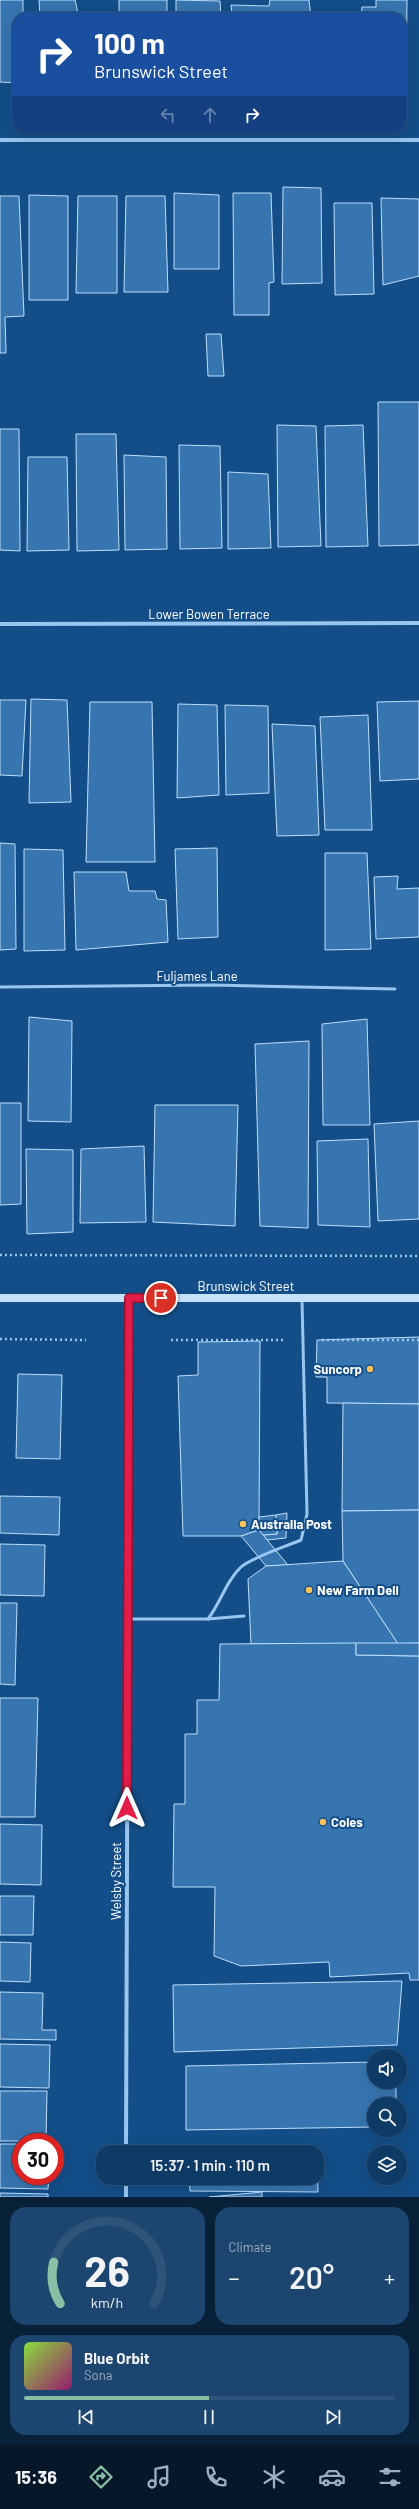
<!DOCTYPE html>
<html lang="en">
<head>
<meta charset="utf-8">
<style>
	body { margin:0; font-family:Barlow,sans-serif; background:#1c456f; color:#f1f3f6; height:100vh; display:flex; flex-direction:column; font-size:15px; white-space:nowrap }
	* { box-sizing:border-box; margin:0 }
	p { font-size:13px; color:#9badbf }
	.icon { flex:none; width:22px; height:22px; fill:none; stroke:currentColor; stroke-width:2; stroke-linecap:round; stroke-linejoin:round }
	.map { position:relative; height:2197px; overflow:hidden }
	.sheet { display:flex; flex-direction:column; gap:10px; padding:10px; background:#082038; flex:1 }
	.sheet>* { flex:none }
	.top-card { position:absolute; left:12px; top:12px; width:395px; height:122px; border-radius:16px; box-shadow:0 4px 16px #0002,0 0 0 1px #2e547a; background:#1a4fa0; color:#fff; overflow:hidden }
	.fabs { position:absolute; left:367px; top:2049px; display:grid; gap:8px }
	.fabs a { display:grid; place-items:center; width:40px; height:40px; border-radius:50%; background:#0e3a66; box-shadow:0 4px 16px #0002,0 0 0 1px #2e547a; font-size:20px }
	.speed { position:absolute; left:12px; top:2133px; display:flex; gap:8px; font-size:20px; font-weight:700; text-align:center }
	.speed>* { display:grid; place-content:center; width:52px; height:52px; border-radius:50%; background:#0e3a66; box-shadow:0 4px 16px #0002,0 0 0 1px #2e547a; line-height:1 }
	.speed .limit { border:6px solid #d22; background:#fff; color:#111 }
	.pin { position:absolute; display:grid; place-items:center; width:34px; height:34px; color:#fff; margin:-17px; border:2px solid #fff; border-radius:50%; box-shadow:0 1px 4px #0007 }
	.me { position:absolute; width:44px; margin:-22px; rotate:0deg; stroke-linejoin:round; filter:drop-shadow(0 0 3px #0008) }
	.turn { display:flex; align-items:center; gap:14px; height:84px; padding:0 16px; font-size:18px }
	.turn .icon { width:52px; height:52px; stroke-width:2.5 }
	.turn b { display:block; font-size:28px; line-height:34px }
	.lanes { display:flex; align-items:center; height:38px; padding:0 16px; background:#0003; justify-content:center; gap:20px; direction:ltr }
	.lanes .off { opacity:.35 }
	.big { font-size:30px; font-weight:600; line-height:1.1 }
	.sheet .widget { flex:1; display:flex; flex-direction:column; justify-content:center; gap:6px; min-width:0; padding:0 14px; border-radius:16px; background:#1c456f }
	.sheet .dial { align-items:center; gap:0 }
	.dial svg { height:104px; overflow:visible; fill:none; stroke:#2e547a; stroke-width:7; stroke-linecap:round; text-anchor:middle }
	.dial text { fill:#f1f3f6; stroke:none }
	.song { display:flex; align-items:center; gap:12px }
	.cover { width:48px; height:48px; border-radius:6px; background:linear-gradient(135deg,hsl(90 70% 55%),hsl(320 70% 35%)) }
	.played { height:4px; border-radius:2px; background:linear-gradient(90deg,#8abfa5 50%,#2e547a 50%) }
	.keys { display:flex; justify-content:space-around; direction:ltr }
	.heat { display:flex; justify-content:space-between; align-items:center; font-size:22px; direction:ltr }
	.sheet .tiles { flex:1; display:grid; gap:10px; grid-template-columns:1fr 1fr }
	.widget:last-child { grid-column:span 2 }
	.trip { position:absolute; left:96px; top:2145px; width:228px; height:40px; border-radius:16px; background:#0e3a66; box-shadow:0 4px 16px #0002,0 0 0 1px #2e547a; font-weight:600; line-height:40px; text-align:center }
	.menu { display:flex; height:64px; justify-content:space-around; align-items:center; background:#061729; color:#9badbf }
	.menu .icon { width:28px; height:28px }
	.menu .selected { color:#8abfa5 }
	.menu b { font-size:18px; color:#f1f3f6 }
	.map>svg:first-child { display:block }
</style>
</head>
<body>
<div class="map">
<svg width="419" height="2197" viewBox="0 0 419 2197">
	<rect width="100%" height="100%" fill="#134e88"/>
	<g fill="#3775b0" stroke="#bfdefb">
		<path d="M0,0H23V17H17V83L0,82Z"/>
		<path d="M39,0H75L78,13L99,12V17H40Z"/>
		<rect x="119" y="0" width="48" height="17"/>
		<path d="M176,0L220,1L221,17H176Z"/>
		<path d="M270,0H309L311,17H232L231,5L269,6Z"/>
		<path d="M376,0H407L406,87H402V17H361L362,7H376Z"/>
		<path d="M283,187L321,188L322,283L282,284Z"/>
		<path d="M174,193L219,195V269H174Z"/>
		<path d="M233,193H271L274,282L269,283V315H234Z"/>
		<path d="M29,195L68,196V300H29Z"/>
		<path d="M0,196H19L24,316L5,317L6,353H0Z"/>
		<path d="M78,196H117V293H76Z"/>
		<path d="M126,196H165L168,292H124Z"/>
		<path d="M381,198L419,199V276L383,285Z"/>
		<path d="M334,203H372L374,294L335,295Z"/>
		<path d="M206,334H221L224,376H208Z"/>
		<path d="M378,402H419V545L379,546Z"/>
		<path d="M277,425L316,426L321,546L278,547Z"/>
		<path d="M363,425L368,546L326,547L325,426Z"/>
		<path d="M0,429H19L20,551L0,550Z"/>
		<path d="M76,434H116L119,550L77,551Z"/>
		<path d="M179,445L220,446L222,548L180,549Z"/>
		<path d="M124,455L166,457L167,549L125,550Z"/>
		<path d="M28,457H67L69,550L27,551Z"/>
		<path d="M228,472L268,474L271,548L228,549Z"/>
		<path d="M31,699L67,700L71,802L29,803Z"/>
		<path d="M0,700H26L22,776L0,775Z"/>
		<path d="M419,701V779L380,781L377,702Z"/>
		<path d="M90,702H152L155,862H86Z"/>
		<path d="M178,704L217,705L219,795L177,798Z"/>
		<path d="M225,705L268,706L269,793L226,795Z"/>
		<path d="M368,715L372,830H325L320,717Z"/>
		<path d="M272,724L315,726L319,835L277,836Z"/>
		<path d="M0,843L15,844L16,949L0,950Z"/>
		<path d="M217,848L218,937L178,939L175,849Z"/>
		<path d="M24,849L63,850L65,950L24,951Z"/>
		<path d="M325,853H367L371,949L325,950Z"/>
		<path d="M74,872H126L129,891H155L157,899L166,900L168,942L76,950Z"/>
		<path d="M398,876L397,889L419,888V937L376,939L374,877Z"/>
		<path d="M29,1017L72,1021L71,1122L28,1121Z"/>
		<path d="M367,1019L370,1125H323L322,1024Z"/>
		<path d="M309,1041L308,1228L260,1226L255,1044Z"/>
		<path d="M0,1103H21V1204L0,1205Z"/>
		<path d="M155,1105H238L235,1226L153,1222Z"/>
		<path d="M419,1121V1219L378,1221L374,1124Z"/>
		<path d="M368,1139L370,1227L318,1225L317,1141Z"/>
		<path d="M144,1146L146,1222L80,1223L81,1149Z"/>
		<path d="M26,1149L73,1150V1232L27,1234Z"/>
		<path d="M419,1337V1404L327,1403V1377H316L317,1340Z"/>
		<path d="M260,1341L259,1530L241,1536H183L178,1376L198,1375V1342Z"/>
		<path d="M18,1374L62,1375L60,1459L16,1458Z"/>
		<path d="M343,1403L419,1404V1510L342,1511Z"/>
		<path d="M0,1496L60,1497L59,1535L0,1533Z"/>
		<path d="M419,1510V1643L398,1644L343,1561L342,1511Z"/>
		<path d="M287,1513L286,1538L267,1540L263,1535L277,1534L276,1515Z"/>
		<path d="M276,1515L277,1534L263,1535L259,1530V1517Z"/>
		<path d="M259,1530L263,1535L288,1565L266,1566L241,1536Z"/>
		<path d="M0,1544L45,1545L44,1596L0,1595Z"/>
		<path d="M343,1561L398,1644H251L248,1579L266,1566Z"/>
		<path d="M0,1603H17L15,1685L0,1684Z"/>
		<path d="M356,1643V1655L419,1656V1980H410L409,1973L330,1977L329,1962L241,1966L214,1956L215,1887H173L174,1804H185V1734H197V1700H219L220,1644Z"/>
		<path d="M356,1643H419V1656L356,1655Z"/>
		<path d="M0,1698H38L35,1817H0Z"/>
		<path d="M0,1824L42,1825L41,1885L0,1884Z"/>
		<path d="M0,1896H34L33,1935H0Z"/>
		<path d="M0,1942L31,1943L30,1982L0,1981Z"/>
		<path d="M402,1981L397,2045L174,2052L173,1985Z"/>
		<path d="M0,1992L43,1993L42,2030H56V2040L0,2039Z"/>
		<path d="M0,2044L50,2045L49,2088L0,2087Z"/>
		<path d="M374,2062V2082H396V2104H374V2127L186,2130V2066Z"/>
		<path d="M0,2091H47L46,2141H0Z"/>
		<path d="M0,2144H21V2176H49L48,2189L0,2188Z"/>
		<path d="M187,2145L314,2152H187Z"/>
		<path d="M317,2152L318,2192L190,2191L189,2178H317Z"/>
		<path d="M262,2192V2197H209Z"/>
		<path d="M0,2193L48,2194V2197H0Z"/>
	</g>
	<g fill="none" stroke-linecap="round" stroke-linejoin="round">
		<g stroke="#98c6ef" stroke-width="2.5" stroke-dasharray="2 3" stroke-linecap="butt">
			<path d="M0,1255L419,1256"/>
			<path d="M0,1339L86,1340"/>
			<path d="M171,1340H285"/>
			<path d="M322,1340H419"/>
		</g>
		<g stroke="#98c6ef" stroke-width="3">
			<path d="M0,987L213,985L395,989"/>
			<path d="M127,1619H208C221,1602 226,1581 241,1567C251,1558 287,1546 301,1540L307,1514L302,1300"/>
			<path d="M208,1619L244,1616"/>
		</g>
		<g stroke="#98c6ef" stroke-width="4">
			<path d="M0,140H419"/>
			<path d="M0,624L419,623"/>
			<path d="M126,2152L129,1298"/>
			<path d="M126,2197V2178"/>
		</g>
		<path stroke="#c6e1fb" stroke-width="8" d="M0,1298H419"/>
	</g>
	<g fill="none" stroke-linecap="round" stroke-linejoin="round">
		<g stroke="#92132f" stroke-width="10">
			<path id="route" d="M127,1808L129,1298H161"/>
		</g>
		<use href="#route" stroke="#e11d48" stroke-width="7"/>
	</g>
	<g fill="#ffc357" stroke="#134e88" stroke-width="1.5">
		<circle cx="370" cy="1369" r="4"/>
		<circle cx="243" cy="1524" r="4"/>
		<circle cx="309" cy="1590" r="4"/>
		<circle cx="323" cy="1822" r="4"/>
	</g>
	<g text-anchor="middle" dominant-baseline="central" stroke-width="4" stroke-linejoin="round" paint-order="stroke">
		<g font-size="13" fill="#fff" stroke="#134e88">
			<text x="209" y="614">Lower Bowen Terrace</text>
			<text x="197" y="976">Fuljames Lane</text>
			<text x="246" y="1286">Brunswick Street</text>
			<text transform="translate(116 1881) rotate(-90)">Welsby Street</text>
		</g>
		<g font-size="13" font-weight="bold" fill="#fff" stroke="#134e88" text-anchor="start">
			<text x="362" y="1369" text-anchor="end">Suncorp</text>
			<text x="251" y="1524">Australia Post</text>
			<text x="317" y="1590">New Farm Deli</text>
			<text x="331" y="1822">Coles</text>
		</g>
	</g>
</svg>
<div class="fabs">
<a><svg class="icon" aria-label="sound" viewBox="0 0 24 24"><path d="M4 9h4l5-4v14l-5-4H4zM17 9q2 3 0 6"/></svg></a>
<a><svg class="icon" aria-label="search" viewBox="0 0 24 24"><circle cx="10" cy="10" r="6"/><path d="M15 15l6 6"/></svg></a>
<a><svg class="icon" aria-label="layers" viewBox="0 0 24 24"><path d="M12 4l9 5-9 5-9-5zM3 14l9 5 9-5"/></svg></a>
</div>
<div class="speed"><div class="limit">30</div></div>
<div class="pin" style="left:161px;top:1298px;background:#d93025"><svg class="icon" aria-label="arrive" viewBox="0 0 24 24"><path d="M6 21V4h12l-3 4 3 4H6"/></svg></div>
<svg class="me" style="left:127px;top:1808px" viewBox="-20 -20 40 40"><path d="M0-17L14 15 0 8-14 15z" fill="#e11d48" stroke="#fff" stroke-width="4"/></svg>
<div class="trip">15:37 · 1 min · 110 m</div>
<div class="top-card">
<div class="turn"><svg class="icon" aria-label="right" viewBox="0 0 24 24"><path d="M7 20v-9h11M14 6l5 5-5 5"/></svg><div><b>100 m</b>Brunswick Street</div></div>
<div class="lanes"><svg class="icon off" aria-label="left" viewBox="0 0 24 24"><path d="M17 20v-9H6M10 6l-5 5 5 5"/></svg><svg class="icon off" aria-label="ahead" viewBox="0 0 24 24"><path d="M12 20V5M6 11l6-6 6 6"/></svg><svg class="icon" aria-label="right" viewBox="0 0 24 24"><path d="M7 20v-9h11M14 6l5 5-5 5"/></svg></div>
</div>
</div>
<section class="sheet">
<div class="tiles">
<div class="widget dial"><svg viewBox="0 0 100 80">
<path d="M14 69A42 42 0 1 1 86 69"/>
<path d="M14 69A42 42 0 0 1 9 37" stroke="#8abfa5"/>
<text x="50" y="56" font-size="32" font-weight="700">26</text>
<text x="50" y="72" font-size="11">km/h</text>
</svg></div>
<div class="widget"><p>Climate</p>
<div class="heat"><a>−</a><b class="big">20°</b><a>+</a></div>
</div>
<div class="widget">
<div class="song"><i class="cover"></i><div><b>Blue Orbit</b><p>Sona</p></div></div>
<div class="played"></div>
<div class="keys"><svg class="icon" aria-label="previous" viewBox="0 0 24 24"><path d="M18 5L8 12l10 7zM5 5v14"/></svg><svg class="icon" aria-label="pause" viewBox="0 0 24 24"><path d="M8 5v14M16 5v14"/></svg><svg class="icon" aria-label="next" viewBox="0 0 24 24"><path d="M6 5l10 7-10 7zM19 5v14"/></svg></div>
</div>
</div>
</section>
<nav class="menu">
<b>15:36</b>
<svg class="icon selected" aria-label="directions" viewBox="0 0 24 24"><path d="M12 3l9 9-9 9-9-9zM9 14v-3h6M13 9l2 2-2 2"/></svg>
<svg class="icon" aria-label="music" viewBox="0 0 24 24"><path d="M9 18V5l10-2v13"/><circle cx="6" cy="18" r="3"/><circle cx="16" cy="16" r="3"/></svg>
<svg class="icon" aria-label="phone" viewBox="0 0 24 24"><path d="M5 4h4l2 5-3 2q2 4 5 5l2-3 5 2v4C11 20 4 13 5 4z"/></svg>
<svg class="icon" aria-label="climate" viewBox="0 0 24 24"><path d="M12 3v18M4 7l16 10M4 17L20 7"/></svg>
<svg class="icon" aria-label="car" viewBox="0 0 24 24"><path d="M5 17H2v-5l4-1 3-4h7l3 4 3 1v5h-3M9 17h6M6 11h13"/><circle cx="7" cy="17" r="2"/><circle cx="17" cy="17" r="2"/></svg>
<svg class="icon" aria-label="filters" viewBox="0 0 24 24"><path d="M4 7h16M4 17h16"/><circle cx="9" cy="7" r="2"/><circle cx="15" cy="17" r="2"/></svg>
</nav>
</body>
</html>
